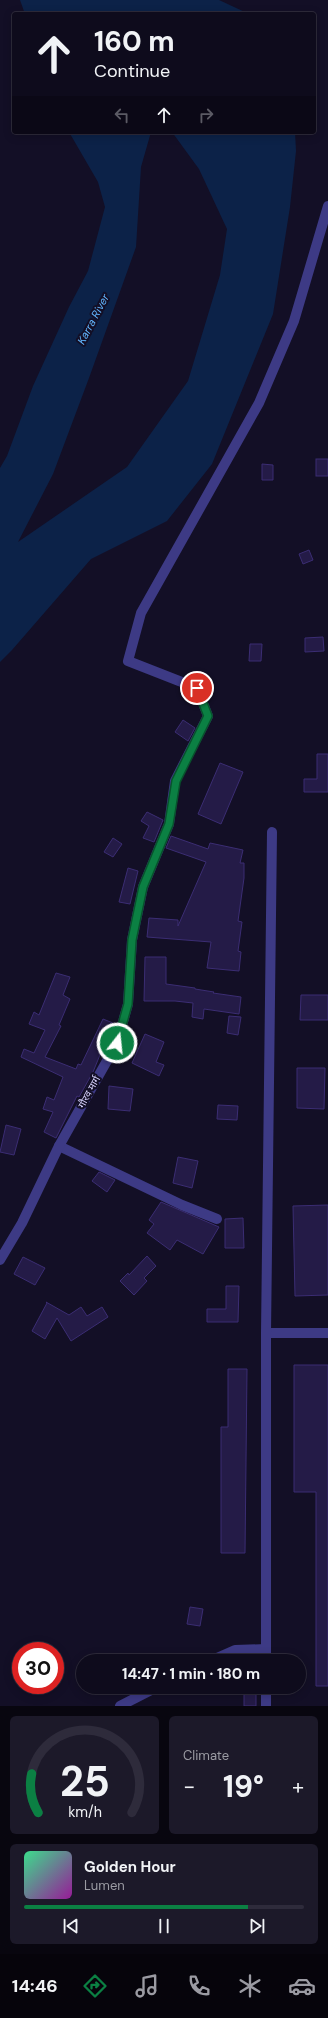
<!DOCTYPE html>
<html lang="en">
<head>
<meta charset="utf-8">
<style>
	body { margin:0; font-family:"DM Sans","Noto Sans Devanagari",sans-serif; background:#1c1929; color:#f1f3f6; height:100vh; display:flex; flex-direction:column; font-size:15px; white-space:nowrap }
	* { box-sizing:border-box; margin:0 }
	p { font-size:13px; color:#9b9ba3 }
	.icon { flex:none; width:22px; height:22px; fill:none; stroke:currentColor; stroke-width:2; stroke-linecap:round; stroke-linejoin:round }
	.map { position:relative; height:1706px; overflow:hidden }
	.side { display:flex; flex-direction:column; gap:10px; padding:10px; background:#08060f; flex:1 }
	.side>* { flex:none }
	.hud { position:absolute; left:12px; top:12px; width:304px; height:122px; border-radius:4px; box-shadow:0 2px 10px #0003,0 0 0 1px #2e2b3b; background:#0e0b1c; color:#f1f3f6; overflow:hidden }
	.speed { position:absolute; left:12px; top:1642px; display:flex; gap:8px; font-size:20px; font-weight:700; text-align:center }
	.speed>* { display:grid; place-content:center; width:52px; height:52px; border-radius:50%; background:#0e0b1c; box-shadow:0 2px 10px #0003,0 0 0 1px #2e2b3b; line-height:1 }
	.speed .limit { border:6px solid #d22; background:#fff; color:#111 }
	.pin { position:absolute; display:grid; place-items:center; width:34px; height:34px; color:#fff; margin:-17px; border:2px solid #fff; border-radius:50%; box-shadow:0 1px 4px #0007 }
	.me { position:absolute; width:44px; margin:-22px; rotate:16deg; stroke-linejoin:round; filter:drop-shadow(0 0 3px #0008) }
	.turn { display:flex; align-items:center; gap:14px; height:84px; padding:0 16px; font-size:18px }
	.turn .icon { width:52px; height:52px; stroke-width:2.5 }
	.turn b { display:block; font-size:28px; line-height:34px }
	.lanes { display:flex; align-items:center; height:38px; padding:0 16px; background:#0003; justify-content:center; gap:20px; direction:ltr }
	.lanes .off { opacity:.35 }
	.big { font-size:30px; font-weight:700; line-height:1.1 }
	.side .widget { flex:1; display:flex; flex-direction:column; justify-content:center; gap:6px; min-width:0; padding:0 14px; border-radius:6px; background:#1c1929 }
	.side .dial { align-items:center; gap:0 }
	.dial svg { height:104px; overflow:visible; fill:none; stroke:#2e2b3b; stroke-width:7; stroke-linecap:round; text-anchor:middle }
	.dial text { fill:#f1f3f6; stroke:none }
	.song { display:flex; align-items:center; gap:12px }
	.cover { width:48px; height:48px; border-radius:6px; background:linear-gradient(135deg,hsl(150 70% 55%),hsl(300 70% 35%)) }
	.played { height:4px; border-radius:2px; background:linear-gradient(90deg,#0b8043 80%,#2e2b3b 80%) }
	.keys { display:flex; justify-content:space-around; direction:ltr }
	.heat { display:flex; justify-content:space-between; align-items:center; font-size:22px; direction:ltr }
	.side .tiles { flex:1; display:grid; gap:10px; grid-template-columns:1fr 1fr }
	.widget:last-child { grid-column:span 2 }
	.trip { position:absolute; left:76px; top:1654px; width:230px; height:40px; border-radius:20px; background:#0e0b1c; box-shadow:0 2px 10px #0003,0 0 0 1px #2e2b3b; font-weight:700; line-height:40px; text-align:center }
	.tabs { display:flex; height:64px; justify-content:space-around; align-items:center; background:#06040b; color:#9b9ba3 }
	.tabs .icon { width:28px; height:28px }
	.tabs .selected { color:#0b8043 }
	.tabs b { font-size:18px; color:#f1f3f6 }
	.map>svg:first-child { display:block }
</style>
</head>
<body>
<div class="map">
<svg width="328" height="1706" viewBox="0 0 328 1706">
	<rect width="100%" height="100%" fill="#130f26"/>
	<g fill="#0c2248">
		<path d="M20,0H219L249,14H25Z"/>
		<path d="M69,132H151L141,167L136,247L89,378L53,474L18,542L127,467L188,381L220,275L227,229L199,169L172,132H295L296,151L290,207L273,314L212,464L167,521L91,559L12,650L0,662V468L7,456L33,386L69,307L88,271L105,207L98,182Z"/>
	</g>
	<g fill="#241b47" stroke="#3b2d73">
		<rect x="316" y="459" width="12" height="17"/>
		<path d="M262,464L273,465V480H262Z"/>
		<path d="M309,550L313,560L303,564L299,554Z"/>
		<path d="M323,637L324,651L305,652V638Z"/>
		<path d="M250,644H262L261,661H249Z"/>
		<path d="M183,720L195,728L188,741L175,732Z"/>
		<path d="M317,754H328V792H304V779H317Z"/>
		<path d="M220,763L243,772L221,824L198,814Z"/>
		<path d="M147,812L163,820L154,842L143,838L149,826L141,821Z"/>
		<path d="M171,836L208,849L210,843L243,850L240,863H244V878L238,921L242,922L238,951L241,952L239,971L207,968L211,942L147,937L149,918L178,920V926L206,862L166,848Z"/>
		<path d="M113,838L122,844L113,857L104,852Z"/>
		<path d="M128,868L138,871L130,904L119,902Z"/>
		<path d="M145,957H166V984L195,988V989L214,992L213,993L241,997L239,1014L204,1009L203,1019L192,1017L193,1003L175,1001H144Z"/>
		<path d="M56,973L70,977L63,995L70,999L59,1025L61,1026L45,1057L76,1069L78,1064L81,1065L103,1019L113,1023L93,1072L79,1097L77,1096L56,1138L44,1132L53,1112L43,1109L47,1097L54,1100L63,1077L21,1057L24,1049L34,1053L45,1030L29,1024L34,1012L39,1015Z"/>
		<path d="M301,995H328V1020H300Z"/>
		<path d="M229,1016L241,1017L238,1035L227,1033Z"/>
		<path d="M145,1034L164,1042L156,1062L164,1065L159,1076L132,1063Z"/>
		<path d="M297,1068H325L324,1109L297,1108Z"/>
		<path d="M109,1086L133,1089L130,1111L108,1109Z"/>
		<path d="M218,1105L238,1106L237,1120L217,1119Z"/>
		<path d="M6,1125L21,1129L14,1155L0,1152Z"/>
		<path d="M178,1157L198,1161L192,1188L173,1183Z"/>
		<path d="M99,1172L115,1180L107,1192L92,1181Z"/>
		<path d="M161,1202L219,1227L203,1254L177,1240L170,1250L147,1233L154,1224L149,1220Z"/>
		<path d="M328,1205V1295L295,1296L293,1206Z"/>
		<path d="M243,1218L244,1248H225V1219Z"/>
		<path d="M147,1256L156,1266L144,1278L147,1281L134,1295L120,1281L128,1273L129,1275Z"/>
		<path d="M23,1257L45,1268L35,1285L14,1274Z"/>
		<path d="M226,1286H239L238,1322H207V1309H226Z"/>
		<path d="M46,1302L69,1315L81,1307L87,1316L102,1307L108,1317L71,1341L57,1318L45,1339L32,1331L47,1303Z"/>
		<path d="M294,1365H328V1686H316V1492H294Z"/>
		<path d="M228,1369H247L245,1553H221V1427H228Z"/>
		<path d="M190,1607L203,1609L200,1626L187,1624Z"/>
		<rect x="244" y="1687" width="12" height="19"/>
	</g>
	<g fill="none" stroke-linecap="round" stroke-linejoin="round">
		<g stroke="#3d3a85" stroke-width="10">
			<path d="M59,1146L182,1205L217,1219"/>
			<path d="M0,1260L22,1223L59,1146L117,1043L128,1004L132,940L143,887L169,824L175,781L208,716L197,688L128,661L141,613L259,403L294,321L328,206"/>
			<path d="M266,1333H328"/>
			<path d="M210,1661L235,1650L266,1649"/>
			<path d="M266,1661V1333L272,832"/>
			<path d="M266,1687V1706"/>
			<path d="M120,1706L157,1687"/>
		</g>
	</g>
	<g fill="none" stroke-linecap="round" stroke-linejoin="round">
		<g stroke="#07532c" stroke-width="10">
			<path id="route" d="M117,1043L128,1004L132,940L143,887L169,824L176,781L208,716L197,688"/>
		</g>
		<use href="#route" stroke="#0b8043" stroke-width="7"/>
	</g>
	<g text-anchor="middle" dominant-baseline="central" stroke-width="4" stroke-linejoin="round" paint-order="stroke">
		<g font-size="10" fill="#d9d4ff" stroke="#130f26">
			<text transform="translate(89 1092) rotate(-61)">गौरव मार्ग</text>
		</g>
		<g font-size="11" font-style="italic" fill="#62b6ff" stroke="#130f26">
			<text transform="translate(93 319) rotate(-62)">Karra River</text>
		</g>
	</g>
</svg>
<div class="speed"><div class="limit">30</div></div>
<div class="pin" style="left:197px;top:688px;background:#d93025"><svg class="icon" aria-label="arrive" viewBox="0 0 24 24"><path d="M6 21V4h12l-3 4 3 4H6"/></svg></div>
<svg class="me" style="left:117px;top:1043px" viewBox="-20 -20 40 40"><circle r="17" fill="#0b8043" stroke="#fff" stroke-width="3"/><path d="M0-11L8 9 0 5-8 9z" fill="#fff"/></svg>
<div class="trip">14:47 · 1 min · 180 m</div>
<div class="hud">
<div class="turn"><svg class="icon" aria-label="ahead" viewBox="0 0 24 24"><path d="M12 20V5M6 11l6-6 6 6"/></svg><div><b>160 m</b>Continue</div></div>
<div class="lanes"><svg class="icon off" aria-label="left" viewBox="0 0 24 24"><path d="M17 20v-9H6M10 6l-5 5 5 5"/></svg><svg class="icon" aria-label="ahead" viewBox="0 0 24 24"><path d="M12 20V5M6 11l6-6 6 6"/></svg><svg class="icon off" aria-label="right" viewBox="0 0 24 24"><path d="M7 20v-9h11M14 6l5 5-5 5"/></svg></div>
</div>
</div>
<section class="side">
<div class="tiles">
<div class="widget dial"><svg viewBox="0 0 100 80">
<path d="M14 69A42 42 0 1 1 86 69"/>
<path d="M14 69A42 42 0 0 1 9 39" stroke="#0b8043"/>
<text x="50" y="56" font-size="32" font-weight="700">25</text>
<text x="50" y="72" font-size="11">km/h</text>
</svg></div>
<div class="widget"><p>Climate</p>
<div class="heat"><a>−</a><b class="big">19°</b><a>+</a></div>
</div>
<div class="widget">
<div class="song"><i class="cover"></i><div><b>Golden Hour</b><p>Lumen</p></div></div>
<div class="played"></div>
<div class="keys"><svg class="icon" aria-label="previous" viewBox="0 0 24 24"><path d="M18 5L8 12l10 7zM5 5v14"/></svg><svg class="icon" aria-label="pause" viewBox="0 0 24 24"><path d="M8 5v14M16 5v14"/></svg><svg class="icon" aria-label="next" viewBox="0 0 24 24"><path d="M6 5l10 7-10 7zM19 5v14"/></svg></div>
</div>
</div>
</section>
<nav class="tabs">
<b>14:46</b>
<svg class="icon selected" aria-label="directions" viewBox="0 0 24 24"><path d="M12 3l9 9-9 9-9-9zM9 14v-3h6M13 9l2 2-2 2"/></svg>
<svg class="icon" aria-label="music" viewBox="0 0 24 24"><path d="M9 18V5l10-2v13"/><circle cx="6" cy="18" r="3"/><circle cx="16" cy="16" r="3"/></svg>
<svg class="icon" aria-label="phone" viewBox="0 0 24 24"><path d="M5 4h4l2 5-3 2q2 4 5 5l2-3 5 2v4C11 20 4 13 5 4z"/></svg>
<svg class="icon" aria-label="climate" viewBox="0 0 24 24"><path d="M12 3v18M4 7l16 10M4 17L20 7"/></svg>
<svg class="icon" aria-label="car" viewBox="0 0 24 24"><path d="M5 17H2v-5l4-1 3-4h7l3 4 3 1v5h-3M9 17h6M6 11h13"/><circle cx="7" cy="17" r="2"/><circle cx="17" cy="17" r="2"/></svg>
</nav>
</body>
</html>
